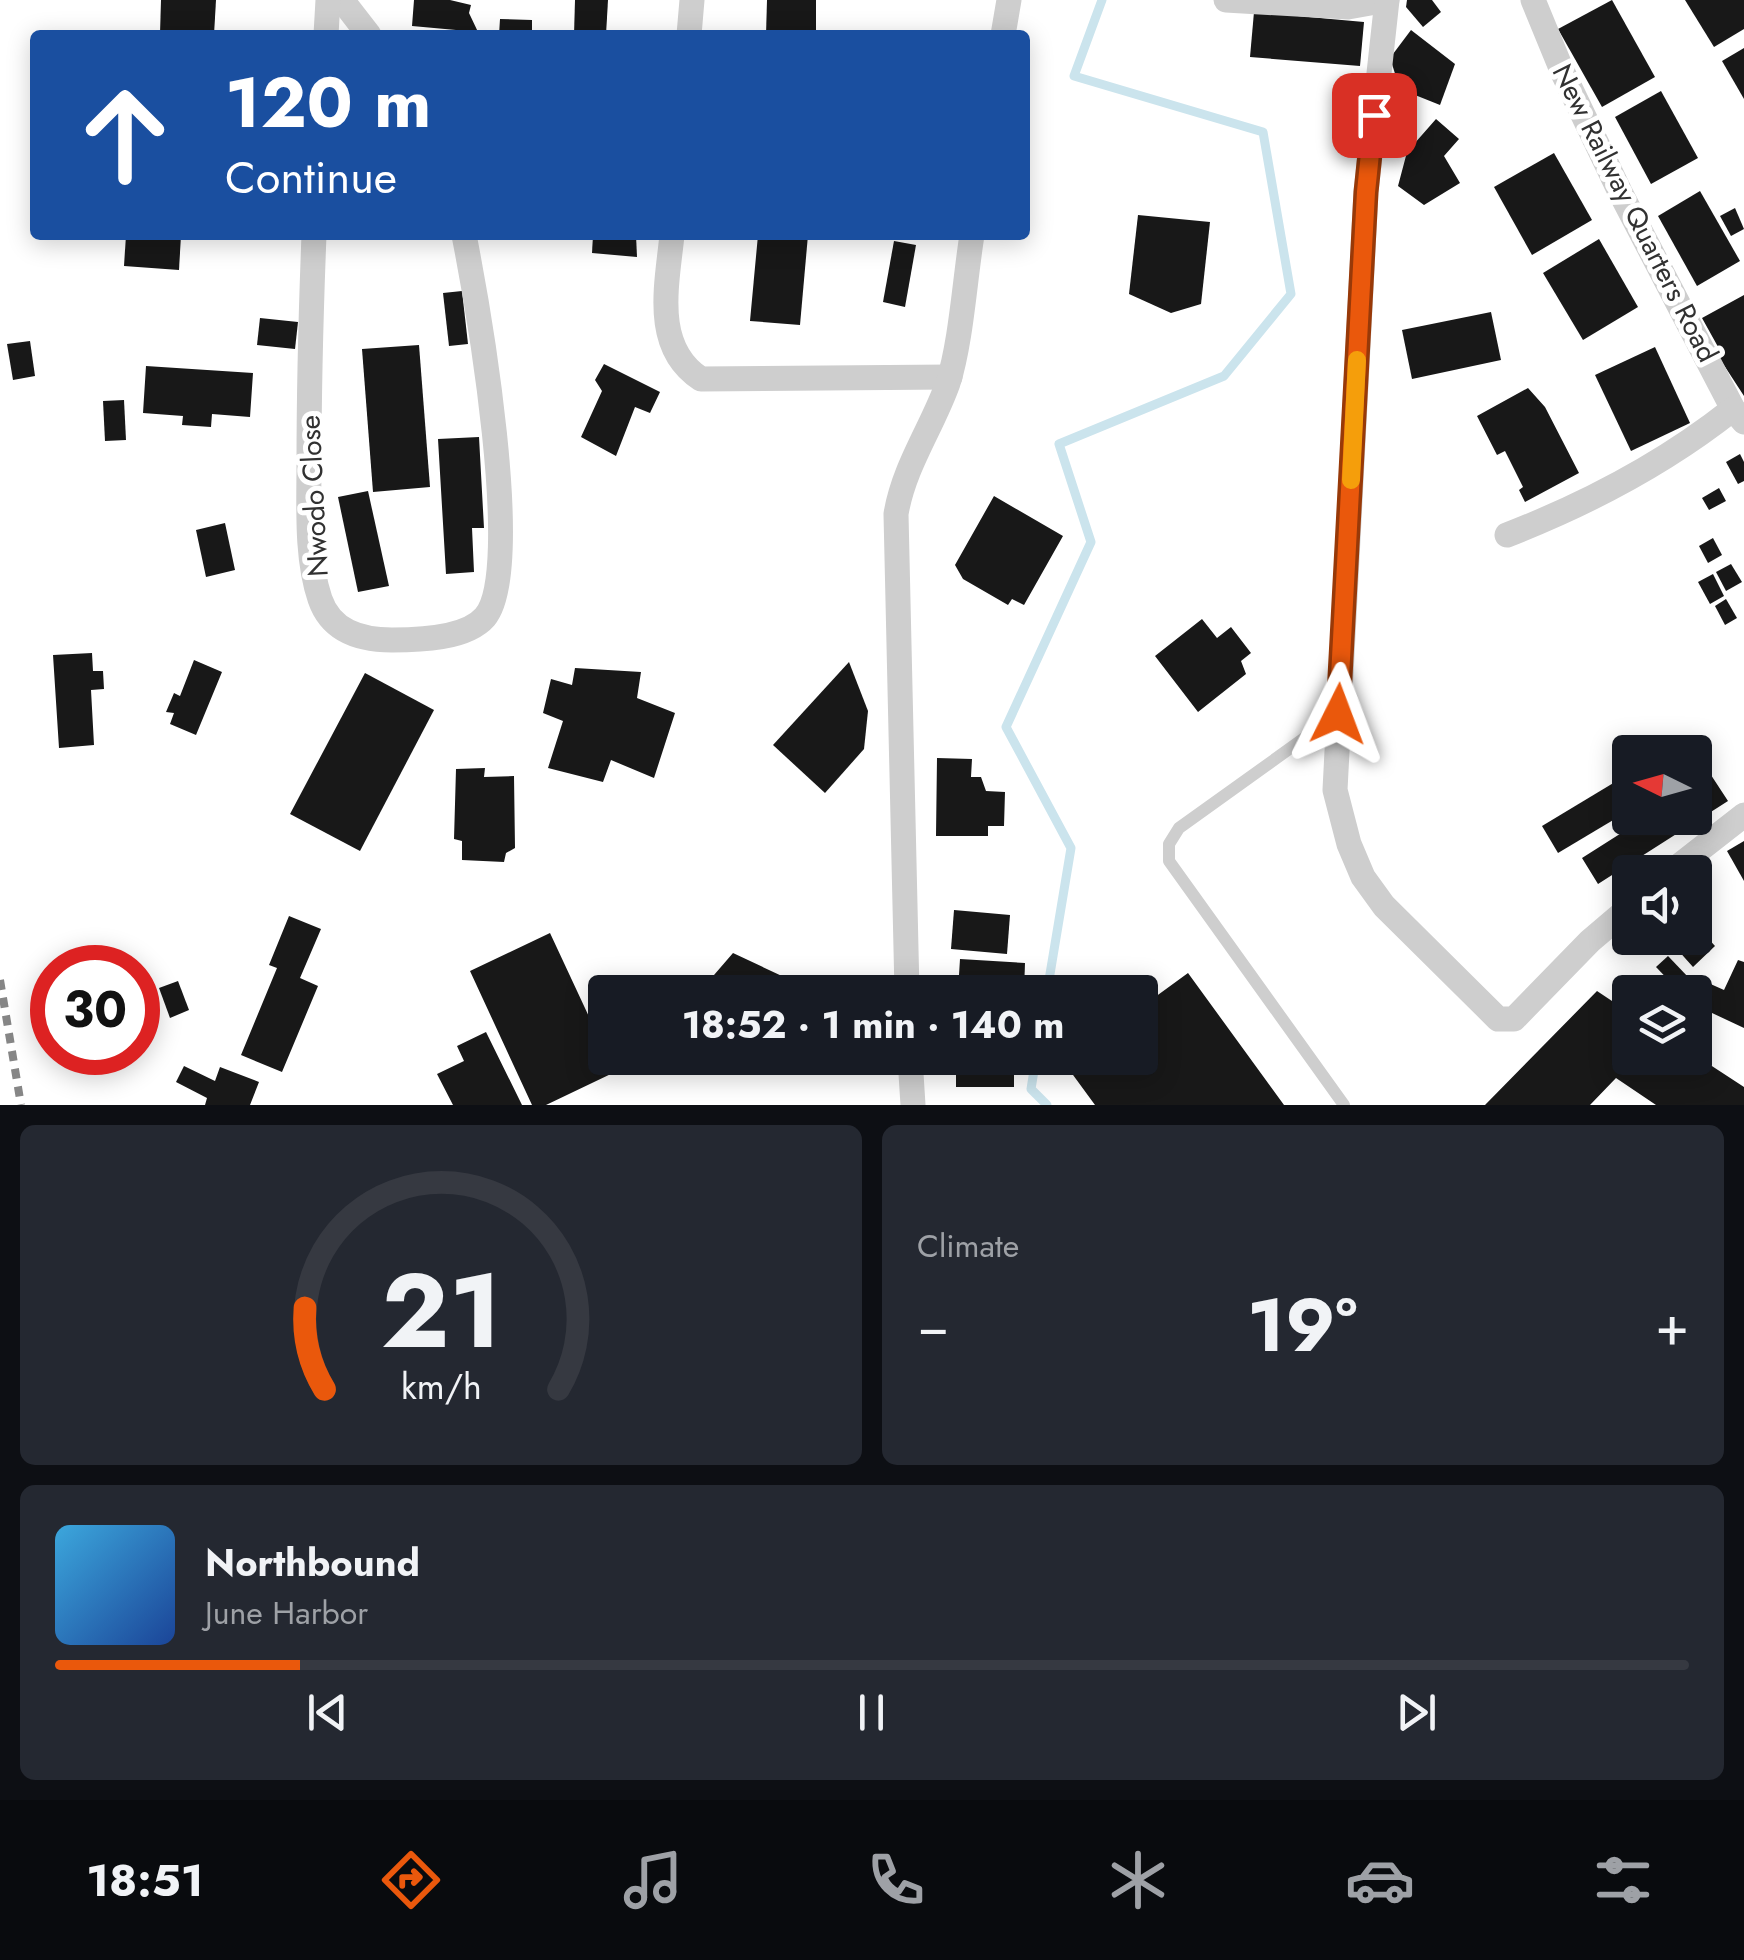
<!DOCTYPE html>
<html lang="en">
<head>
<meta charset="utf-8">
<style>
	body { margin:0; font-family:Jost,sans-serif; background:#242831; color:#f1f3f6; height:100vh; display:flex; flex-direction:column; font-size:38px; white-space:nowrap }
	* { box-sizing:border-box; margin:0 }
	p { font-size:32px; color:#9ea1a6 }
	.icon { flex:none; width:55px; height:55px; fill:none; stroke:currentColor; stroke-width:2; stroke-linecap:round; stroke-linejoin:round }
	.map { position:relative; height:1105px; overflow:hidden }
	.drawer { display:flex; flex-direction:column; gap:20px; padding:20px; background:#0d0f14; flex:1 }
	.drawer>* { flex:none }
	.hud { position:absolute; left:30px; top:30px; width:1000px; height:210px; border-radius:10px; box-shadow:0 5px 25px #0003; background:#1a4fa0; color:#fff; overflow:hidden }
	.needle { width:65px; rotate:275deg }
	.fabs { position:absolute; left:1612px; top:735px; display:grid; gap:20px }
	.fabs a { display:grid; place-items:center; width:100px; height:100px; border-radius:10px; background:#171b24; box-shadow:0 5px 25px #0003; font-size:50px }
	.speed { position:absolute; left:30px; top:945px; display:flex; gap:20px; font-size:50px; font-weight:700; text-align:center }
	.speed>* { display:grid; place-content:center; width:130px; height:130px; border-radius:50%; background:#171b24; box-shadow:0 5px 25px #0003; line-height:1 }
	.speed .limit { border:15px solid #d22; background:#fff; color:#111 }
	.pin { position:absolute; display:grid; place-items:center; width:85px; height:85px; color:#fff; margin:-42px; border-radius:20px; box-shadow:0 5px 15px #0006 }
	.me { position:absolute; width:110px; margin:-55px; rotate:3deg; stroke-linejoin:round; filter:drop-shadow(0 0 8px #0008) }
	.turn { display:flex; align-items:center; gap:35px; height:210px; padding:0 30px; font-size:45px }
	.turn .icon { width:130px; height:130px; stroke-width:2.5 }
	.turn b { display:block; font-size:70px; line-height:85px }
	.big { font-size:75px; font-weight:700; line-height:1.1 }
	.drawer .card { flex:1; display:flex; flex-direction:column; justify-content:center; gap:15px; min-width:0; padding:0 35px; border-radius:15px; background:#242831 }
	.drawer .dial { align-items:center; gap:0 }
	.dial svg { height:260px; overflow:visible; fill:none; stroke:#363941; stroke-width:7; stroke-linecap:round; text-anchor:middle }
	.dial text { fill:#f1f3f6; stroke:none }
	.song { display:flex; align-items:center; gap:30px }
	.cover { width:120px; height:120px; border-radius:15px; background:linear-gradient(135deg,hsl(200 70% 55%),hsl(220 70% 35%)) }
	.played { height:10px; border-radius:5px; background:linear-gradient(90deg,#ea580c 15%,#363941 15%) }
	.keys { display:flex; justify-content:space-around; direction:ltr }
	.heat { display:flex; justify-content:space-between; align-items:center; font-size:55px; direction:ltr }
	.drawer .tiles { flex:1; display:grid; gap:20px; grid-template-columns:1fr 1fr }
	.card:last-child { grid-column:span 2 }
	.trip { position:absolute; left:588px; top:975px; width:570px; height:100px; border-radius:10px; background:#171b24; box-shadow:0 5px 25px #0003; font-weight:700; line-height:100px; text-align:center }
	.tab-bar { display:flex; height:160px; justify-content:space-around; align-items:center; background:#090b0e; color:#9ea1a6 }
	.tab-bar .icon { width:70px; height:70px }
	.tab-bar .selected { color:#ea580c }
	.tab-bar b { font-size:45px; color:#f1f3f6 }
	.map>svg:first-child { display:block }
</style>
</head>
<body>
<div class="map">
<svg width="1744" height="1105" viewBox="0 0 1744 1105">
	<rect width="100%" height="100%" fill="#fff"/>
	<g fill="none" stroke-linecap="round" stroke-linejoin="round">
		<g stroke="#cbe4ed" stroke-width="9">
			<path d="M1047,992L1071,848L1006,727L1091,542L1059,444L1224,376L1291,294L1263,132L1074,76L1102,0"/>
			<path d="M1036,1058L1031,1089L1047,1105"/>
		</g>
	</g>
	<g fill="#181818">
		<path d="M161,0H216L214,35L160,34Z"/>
		<path d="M414,0H450L471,5L469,13L478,32L412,26Z"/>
		<path d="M575,0H608L606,35H574Z"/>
		<path d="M767,0H816V35H766Z"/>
		<path d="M1407,0H1432L1441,12L1423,27L1406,7Z"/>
		<path d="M1612,0L1655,77L1602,107L1558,29Z"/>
		<path d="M1685,0H1744V29L1714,47Z"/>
		<path d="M1254,12L1364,22L1360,66L1250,57Z"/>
		<path d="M500,19L532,20V35H499Z"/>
		<path d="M1411,30L1455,64L1440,105L1400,89L1390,58Z"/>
		<path d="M1744,48V99L1722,61Z"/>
		<path d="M1661,91L1698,158L1651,184L1615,117Z"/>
		<path d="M1436,119L1459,139L1444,156L1460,183L1424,205L1398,186L1407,152Z"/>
		<path d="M1554,153L1592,220L1532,255L1494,187Z"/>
		<path d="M1700,191L1740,261L1697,286L1658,216Z"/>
		<path d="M1735,208L1744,229L1731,236L1720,216Z"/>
		<path d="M1138,215L1210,222L1201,304L1171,313L1129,294Z"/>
		<path d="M126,235H181L179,270L124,266Z"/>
		<path d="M593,235H636L637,257L592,253Z"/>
		<path d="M758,235H808L800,325L750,321Z"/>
		<path d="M1599,239L1638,307L1583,340L1543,273Z"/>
		<path d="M894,241L916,245L905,307L883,302Z"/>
		<path d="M462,291L468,344L449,346L443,293Z"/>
		<path d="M1744,295V396L1718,356L1722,354L1702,318Z"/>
		<path d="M1491,312L1501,360L1412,379L1402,330Z"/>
		<path d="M260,318L298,322L295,349L257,345Z"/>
		<path d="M30,341L35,376L13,380L7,344Z"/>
		<path d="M419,345L430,487L373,492L362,349Z"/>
		<path d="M1655,347L1690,423L1631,451L1595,375Z"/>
		<path d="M604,364L660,392L650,413L635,407L616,456L581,437L602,391L595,380Z"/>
		<path d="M146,366L253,373L250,417L212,414L211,427L182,425L183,416L143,413Z"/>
		<path d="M1528,388L1545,407L1579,473L1525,502L1519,490L1523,487L1505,451L1497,455L1477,416Z"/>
		<path d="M124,400L126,440L105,441L103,401Z"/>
		<path d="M479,437L484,528H472L474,572L446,574L438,439Z"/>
		<path d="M1740,454L1744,462V481L1738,484L1726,462Z"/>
		<path d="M1719,488L1726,501L1709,510L1702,498Z"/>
		<path d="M368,491L389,586L358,592L338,497Z"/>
		<path d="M994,496L1063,536L1024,605L1012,599L1008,605L963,579L955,565Z"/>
		<path d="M225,523L235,570L206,577L196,530Z"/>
		<path d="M1713,538L1722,555L1708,563L1699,546Z"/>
		<path d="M1731,564L1742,582L1726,591L1716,572Z"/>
		<path d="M1713,574L1724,596L1710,604L1698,582Z"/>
		<path d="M1726,599L1737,618L1725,625L1715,606Z"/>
		<path d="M1202,619L1217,638L1231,627L1251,653L1241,661L1246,674L1198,712L1155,656Z"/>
		<path d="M92,653L93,671H103L104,689L91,690L94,745L59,748L53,655Z"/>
		<path d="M194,660L222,672L196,735L170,724L174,713L166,712L174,693L180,696Z"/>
		<path d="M849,662L868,711L864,749L825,793L773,745Z"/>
		<path d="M575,668L641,672L637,698L675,713L654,778L611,760L603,782L548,768L563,721L543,713L551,679L572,685Z"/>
		<path d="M365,673L434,710L360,851L290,814Z"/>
		<path d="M1688,739L1704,767L1695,772V752H1665Z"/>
		<path d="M937,758L972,759L971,777H981L986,791L1005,792L1004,826H988V836H936Z"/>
		<path d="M485,768L484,777L514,776L515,848L506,853L504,862L462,860V841L454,839L456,769Z"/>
		<path d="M1630,773V810L1558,853L1542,826Z"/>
		<path d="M1711,775L1728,801L1598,884L1582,858L1645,818H1695V786Z"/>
		<path d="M1744,841V881L1727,851Z"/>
		<path d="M954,910L1010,915L1007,954L951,949Z"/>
		<path d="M289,916L321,929L300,978L318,986L282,1072L241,1055L277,968L269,965Z"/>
		<path d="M1695,924L1715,946L1693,967L1668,939L1695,938Z"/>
		<path d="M550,933L605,1051V1058L615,1072L546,1105H532L470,971Z"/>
		<path d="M733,953L784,977L777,992H748L742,987L740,992H735L714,975Z"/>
		<path d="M1668,956L1689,978L1677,989L1656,967Z"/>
		<path d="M960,959L1025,963L1024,992H958Z"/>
		<path d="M1738,960L1744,962V1028L1695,1005L1706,982L1724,990Z"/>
		<path d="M1188,973L1284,1105H1095L1065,1064L1073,1058H1140V1008Z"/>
		<path d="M178,981L189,1010L170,1018L159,988Z"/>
		<path d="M1597,991L1630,1013V1058L1695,1055L1744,1087V1105H1656L1616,1078L1590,1105H1485Z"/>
		<path d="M486,1032L522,1105H453L437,1074L464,1061L457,1046Z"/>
		<rect x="956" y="1058" width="58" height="29"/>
		<path d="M184,1066L215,1081L220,1067L259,1082L250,1105H205L207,1098L176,1082Z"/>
	</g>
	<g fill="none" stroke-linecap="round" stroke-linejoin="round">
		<path stroke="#cecece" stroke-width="12" d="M1338,714L1179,828L1169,844V861L1344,1105"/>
		<g stroke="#cecece" stroke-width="25">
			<path d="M342,0L369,35"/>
			<path d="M1226,0L1348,7L1387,0"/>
			<path d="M1387,0L1366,192L1335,790L1349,844L1363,877L1384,906L1498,1019H1514L1590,941L1630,907"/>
			<path d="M1533,0L1563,73L1620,192L1733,409L1744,422"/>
			<path d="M326,35L328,0"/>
			<path d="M689,35L692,0"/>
			<path d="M1003,35L1009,0"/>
			<path d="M314,235C311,311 309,387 309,463C309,506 306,558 320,599C331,631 360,640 392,640C419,640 466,639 485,617C525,570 477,301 464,235"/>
			<path d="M672,235C667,285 652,347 701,379L950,377"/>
			<path d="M1507,535C1589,503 1665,463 1733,409"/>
			<path d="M1671,872L1744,815"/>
			<path d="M907,992L896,514C904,466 932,428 948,383C961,343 965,278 972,235"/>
			<path d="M910,1058L913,1105"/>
		</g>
		<path stroke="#868686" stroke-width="8" stroke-dasharray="10 8" stroke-linecap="butt" d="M0,980L21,1105"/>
	</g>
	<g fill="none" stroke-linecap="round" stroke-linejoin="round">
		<g stroke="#983908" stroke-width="25">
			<path id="route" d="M1338,714L1366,192L1374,115"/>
		</g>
		<use href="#route" stroke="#ea580c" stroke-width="18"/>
		<path stroke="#f59e0b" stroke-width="18" d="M1351,480L1357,360"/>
	</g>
	<g text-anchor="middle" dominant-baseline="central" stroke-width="10" stroke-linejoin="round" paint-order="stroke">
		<g font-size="28" fill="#313131" stroke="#fff">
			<text transform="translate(1635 213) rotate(63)">New Railway Quarters Road</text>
			<text transform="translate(314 496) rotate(-93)">Nwodo Close</text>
		</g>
	</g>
</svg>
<div class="fabs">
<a><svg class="needle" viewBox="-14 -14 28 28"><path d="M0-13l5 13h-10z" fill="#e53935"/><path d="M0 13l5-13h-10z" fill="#9ea1a6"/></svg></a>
<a><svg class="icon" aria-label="sound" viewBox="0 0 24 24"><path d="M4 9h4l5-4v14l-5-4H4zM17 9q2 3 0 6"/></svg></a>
<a><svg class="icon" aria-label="layers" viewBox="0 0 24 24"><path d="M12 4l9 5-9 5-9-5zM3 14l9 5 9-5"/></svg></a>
</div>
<div class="speed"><div class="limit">30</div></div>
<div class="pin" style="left:1374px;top:115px;background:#d93025"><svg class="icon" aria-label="arrive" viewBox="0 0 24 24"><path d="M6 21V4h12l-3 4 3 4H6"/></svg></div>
<svg class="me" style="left:1338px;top:714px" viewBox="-20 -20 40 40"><path d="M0-17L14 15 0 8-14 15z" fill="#ea580c" stroke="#fff" stroke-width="4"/></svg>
<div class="trip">18:52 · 1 min · 140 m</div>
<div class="hud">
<div class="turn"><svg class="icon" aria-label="ahead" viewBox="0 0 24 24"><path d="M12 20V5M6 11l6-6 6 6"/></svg><div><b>120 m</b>Continue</div></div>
</div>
</div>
<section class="drawer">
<div class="tiles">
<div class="card dial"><svg viewBox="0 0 100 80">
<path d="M14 69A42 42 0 1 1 86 69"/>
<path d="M14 69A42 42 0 0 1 8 44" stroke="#ea580c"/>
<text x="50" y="56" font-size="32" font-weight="700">21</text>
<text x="50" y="72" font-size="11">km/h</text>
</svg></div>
<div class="card"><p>Climate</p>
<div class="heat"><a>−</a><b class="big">19°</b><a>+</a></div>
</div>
<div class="card">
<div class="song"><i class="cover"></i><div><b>Northbound</b><p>June Harbor</p></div></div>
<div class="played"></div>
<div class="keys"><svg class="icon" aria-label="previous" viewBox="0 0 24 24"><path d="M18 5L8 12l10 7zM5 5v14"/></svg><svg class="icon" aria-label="pause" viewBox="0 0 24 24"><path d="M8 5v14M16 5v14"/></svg><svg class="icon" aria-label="next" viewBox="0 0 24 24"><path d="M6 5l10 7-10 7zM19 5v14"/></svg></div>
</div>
</div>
</section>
<nav class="tab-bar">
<b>18:51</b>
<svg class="icon selected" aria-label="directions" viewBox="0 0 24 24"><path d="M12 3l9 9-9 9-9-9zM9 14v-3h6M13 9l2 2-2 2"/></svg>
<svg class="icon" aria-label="music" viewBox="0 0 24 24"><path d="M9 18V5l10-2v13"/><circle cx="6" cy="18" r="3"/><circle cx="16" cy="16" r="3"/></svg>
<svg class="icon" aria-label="phone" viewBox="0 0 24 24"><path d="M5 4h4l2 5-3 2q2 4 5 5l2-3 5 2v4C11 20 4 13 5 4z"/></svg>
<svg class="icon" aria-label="climate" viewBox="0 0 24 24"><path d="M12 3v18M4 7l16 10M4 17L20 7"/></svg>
<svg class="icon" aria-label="car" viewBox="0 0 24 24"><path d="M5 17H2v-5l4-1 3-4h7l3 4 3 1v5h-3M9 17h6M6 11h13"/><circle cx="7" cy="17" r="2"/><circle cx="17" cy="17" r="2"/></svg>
<svg class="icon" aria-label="filters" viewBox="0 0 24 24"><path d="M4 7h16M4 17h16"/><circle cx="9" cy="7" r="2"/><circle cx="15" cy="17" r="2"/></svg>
</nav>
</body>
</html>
